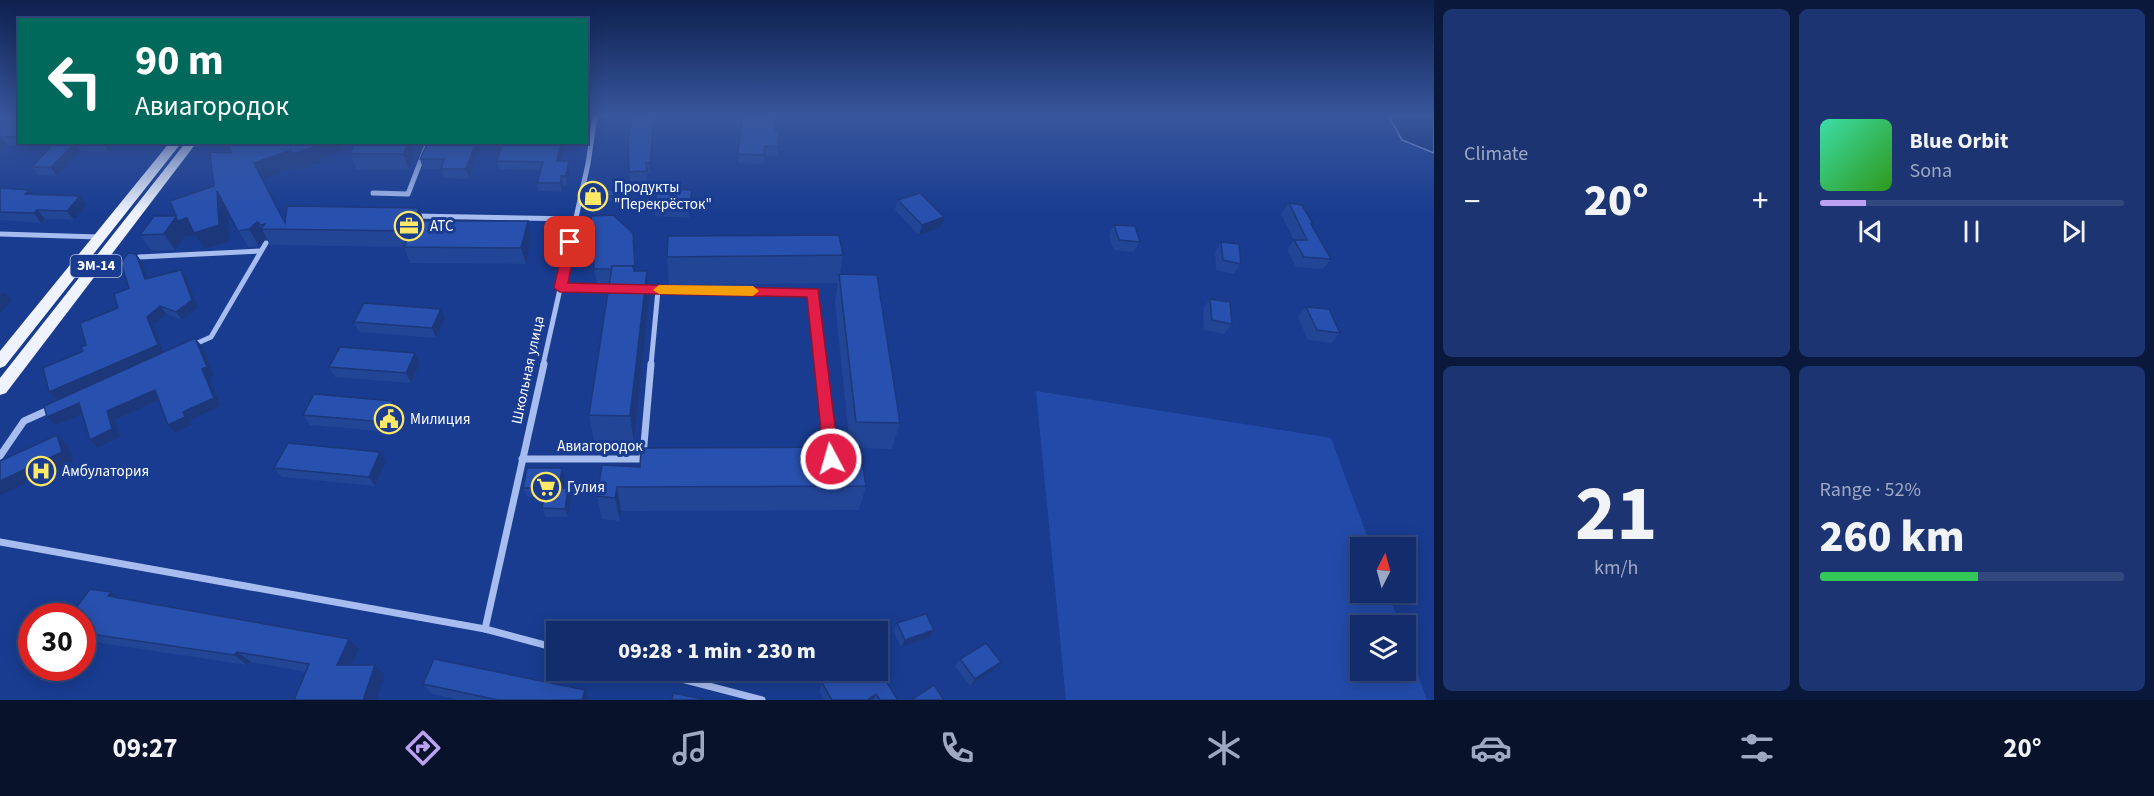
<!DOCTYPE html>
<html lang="en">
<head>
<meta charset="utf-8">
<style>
	body { margin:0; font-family:"Source Sans 3",sans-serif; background:#1c3572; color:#f1f3f6; height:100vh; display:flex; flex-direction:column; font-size:22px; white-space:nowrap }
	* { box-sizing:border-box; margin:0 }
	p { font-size:20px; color:#9da8c2 }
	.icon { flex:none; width:33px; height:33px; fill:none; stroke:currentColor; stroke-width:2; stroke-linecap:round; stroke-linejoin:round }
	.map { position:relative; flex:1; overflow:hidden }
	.drawer { display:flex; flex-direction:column; gap:9px; padding:9px; background:#0a193b; width:720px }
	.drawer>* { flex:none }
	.top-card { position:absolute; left:18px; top:18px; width:570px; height:126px; border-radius:0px; box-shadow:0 3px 15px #0003,0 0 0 2px #32497f; background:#00695c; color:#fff; overflow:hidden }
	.needle { width:39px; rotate:6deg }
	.fabs { position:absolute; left:1350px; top:537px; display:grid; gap:12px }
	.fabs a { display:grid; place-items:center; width:66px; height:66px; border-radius:0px; background:#132d6c; box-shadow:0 3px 15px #0003,0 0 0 2px #32497f; font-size:30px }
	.speed { position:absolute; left:18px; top:603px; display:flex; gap:12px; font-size:30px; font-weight:700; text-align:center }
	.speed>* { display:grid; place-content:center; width:78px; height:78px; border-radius:50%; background:#132d6c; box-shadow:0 3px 15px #0003,0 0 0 2px #32497f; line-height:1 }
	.speed .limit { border:9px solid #d22; background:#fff; color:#111 }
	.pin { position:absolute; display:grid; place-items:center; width:51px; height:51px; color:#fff; margin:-26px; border-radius:12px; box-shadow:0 3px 9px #0006 }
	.me { position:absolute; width:66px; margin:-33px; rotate:354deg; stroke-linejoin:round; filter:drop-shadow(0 0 4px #0008) }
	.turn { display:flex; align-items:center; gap:21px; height:126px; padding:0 18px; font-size:27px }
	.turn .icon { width:78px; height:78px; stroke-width:2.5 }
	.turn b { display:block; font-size:42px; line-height:51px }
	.big { font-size:45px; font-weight:800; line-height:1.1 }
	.drawer .tile { flex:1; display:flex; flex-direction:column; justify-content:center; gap:9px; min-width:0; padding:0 21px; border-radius:9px; background:#1c3572 }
	.drawer .dial { align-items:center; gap:0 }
	.dial b { font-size:78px; line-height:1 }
	.song { display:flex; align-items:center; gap:18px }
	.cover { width:72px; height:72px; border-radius:9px; background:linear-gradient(135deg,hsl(160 70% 55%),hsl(110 70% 35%)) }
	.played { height:6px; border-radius:3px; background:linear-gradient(90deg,#bca0f2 15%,#32497f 15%) }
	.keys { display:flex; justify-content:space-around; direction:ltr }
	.heat { display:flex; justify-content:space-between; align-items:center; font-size:33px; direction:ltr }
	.charge { height:9px; border-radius:4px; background:linear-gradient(90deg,#34c759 52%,#32497f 0) }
	.drawer .tiles { flex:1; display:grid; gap:9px; grid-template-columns:repeat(2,1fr) }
	.trip { position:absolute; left:546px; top:621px; width:342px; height:60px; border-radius:0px; background:#132d6c; box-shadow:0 3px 15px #0003,0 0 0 2px #32497f; font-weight:800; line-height:60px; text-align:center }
	.dock { display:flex; height:96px; justify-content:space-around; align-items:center; background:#08122b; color:#9da8c2 }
	.dock .icon { width:42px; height:42px }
	.dock .selected { color:#bca0f2 }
	.dock b { font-size:27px; color:#f1f3f6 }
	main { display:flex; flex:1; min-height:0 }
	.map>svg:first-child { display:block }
</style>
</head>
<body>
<main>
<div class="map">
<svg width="1434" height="700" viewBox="0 0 1434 700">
	<rect width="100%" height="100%" fill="#193c90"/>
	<path fill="#224ba9" d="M1036,391L1331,438L1371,547L1360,548V592L1388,593L1400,625L1360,626V670H1406V641L1427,700H1066Z"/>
	<path fill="#102b6e" stroke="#9ab6f1" stroke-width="1.5" d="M1389,116H1434V153L1402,140Z"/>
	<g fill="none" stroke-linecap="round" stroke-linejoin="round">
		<g stroke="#a7bdef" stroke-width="5">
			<path d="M373,193L408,194L428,142"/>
			<path d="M414,216L575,219"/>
			<path d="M0,234L99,237"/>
			<path d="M139,257L261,251"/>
			<path d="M560,288L615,289"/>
			<path d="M643,289L813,292L821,365"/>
			<path d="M193,345L211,337L266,243"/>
			<path d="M543,365L588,164L595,116"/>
			<path d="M651,365L658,290"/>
		</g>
		<g stroke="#a7bdef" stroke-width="7">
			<path d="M821,364L831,455"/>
			<path d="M0,456L24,421L53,408"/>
			<path d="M643,456L651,364"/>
			<path d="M522,459H648"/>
			<path d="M0,542L485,629L556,648"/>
			<path d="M485,629L544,364"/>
			<path d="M647,670L762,700"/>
		</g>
		<g fill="#eff3ff" fill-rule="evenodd">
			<path d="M170,142H182L5,366L0,368V351Z"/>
			<path d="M186,142H197L6,393L0,395V378Z"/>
		</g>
	</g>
	<g fill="#224596">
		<path d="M0,116H20V142H35L31,146L8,145L0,153Z"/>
		<path d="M623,116H656L651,173H647V181H630L629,172L630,126H624Z"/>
		<path d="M680,116H773L776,132H779L778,156L764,155V164L738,163L741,128L722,126L680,127Z"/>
		<path d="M55,142H117L109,152L81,151L57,176L39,175L32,167Z"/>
		<path d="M355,142L415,157L409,170H357L350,154Z"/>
		<path d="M428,142H482L469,179L444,178L441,169H423L420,159Z"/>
		<path d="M503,142H567V144H564L560,161L570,169L567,185H563L562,192L539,191L537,183L541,170L499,169L497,161Z"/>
		<path d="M341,152L320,159L322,162L301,170L299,166L263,179L285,223L419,208L424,221H528L531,237L526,264L410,263L404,247L271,245L267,238L259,246L248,247L227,210L230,241L205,249L195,235L189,237L187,234L175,250L152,251L140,235L176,216L214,186L231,153Z"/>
		<path d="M0,188L34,195L87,205L74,220L45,219L41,223L0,220Z"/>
		<path d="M692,190L693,199L689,218L655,216L654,207Z"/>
		<path d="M619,192V201H585L584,196Z"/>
		<path d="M898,200L942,227L919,235L895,210Z"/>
		<path d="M1289,203L1313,224L1312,225L1331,259L1323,269L1296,267L1287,250L1294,240L1281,214Z"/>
		<path d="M1114,225L1140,242L1134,252L1114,250L1109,235Z"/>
		<path d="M1221,242L1241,264L1234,274L1216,270L1215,252Z"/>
		<path d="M635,248L636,271H647L649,299L634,442L594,441L589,415L609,284H597L594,269Z"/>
		<path d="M136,254L142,262L148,278H187L198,308L182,320L167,314L154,325L164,352L202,346L214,375L209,378L221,406L190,420L192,425L175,433L168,425L159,400L115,420L120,437L98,448L82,414L56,425L47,417L57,400L49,392L86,345L118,308L129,288Z"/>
		<path d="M843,255L840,274L900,423L892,449L860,448L866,486L859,510L621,511L620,521L602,519L597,496L640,467L850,447L835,302L838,283L669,285L667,257Z"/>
		<path d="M1210,299L1232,324L1224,334L1204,330L1203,309Z"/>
		<path d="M1306,307L1340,333L1331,343L1308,340L1298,317Z"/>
		<path d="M445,319L436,338L359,332L354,322Z"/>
		<path d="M415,353L420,363L411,383L335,377L329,367Z"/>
		<path d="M393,401L398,411L389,432L310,425L303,415Z"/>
		<path d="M386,461L375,486L282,477L274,468Z"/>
		<path d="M565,477L563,488L571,497L568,517H546L542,508L544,497H527L523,488Z"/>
		<path d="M111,592L118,598L359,649L352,665H375L385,675L306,672L251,662L247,665L101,643L92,657L82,655V616Z"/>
		<path d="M897,623L934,630L930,638L901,647L893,631Z"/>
		<path d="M960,659L1001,662L995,669L970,686L955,666Z"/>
		<path d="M822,683L898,700H825L819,691Z"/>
		<path d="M423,684L585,690L589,699V700H459L432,694Z"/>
	</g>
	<g fill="#1c387a">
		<path d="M654,116H656L651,173L650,163Z"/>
		<path d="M0,136L8,145L0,153Z"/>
		<path d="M28,142H35L31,146Z"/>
		<path d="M104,142H117L109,152L103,143Z"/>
		<path d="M314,142H337L341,152L320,159L322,162L301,170L293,154Z"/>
		<path d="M409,142L415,157L409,170L403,154Z"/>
		<path d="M476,142H482L469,179L466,169Z"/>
		<path d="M561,142H563L564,144L559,169L557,161Z"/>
		<path d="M75,143L81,151L57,176L51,167Z"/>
		<path d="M291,150L299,166L263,179L254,163Z"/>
		<path d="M569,161L570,169L567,185L566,176Z"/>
		<path d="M561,176L563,185L562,192L561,183Z"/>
		<path d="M30,190L38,199L25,194Z"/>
		<path d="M692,190L693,199L689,218V209Z"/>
		<path d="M217,191L227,207L230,241L205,249L195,235L189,237L187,234L175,250L164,234L176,217Z"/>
		<path d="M80,196L87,205L74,220L67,211Z"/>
		<path d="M419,208L425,224L414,221Z"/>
		<path d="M37,210L45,219L41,223L34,213Z"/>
		<path d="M944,217L942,227L919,235L922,225Z"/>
		<path d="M528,221L531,237L526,264L521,248Z"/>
		<path d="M257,222L267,238L259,246L249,229Z"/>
		<path d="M633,233L635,248L636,284L635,269Z"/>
		<path d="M136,254L142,262L151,287L145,279Z"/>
		<path d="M181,270L187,278L198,308L182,320L176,312Z"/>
		<path d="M647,271L649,299L634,442L630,416Z"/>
		<path d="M3,292L12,300L0,313V296Z"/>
		<path d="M160,306L167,314L154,325L164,352L57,400L49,392L147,317Z"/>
		<path d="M441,309L445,319L436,338L432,328Z"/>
		<path d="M195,338L202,346L214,375L209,378L221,406L190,420L192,425L175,433L168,425L202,369Z"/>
		<path d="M415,353L420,363L411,383L406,373Z"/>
		<path d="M155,390L163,398L115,420L120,437L98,448L90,440L107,411Z"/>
		<path d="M393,401L398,411L389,432L384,422Z"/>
		<path d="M79,403L87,412L56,425L47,417Z"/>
		<path d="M57,435L68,445L73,462L0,495V481Z"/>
		<path d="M380,452L386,461L375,486L369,477Z"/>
		<path d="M562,468L565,477L562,497L559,488Z"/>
		<path d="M617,487L621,511L620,521L615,498Z"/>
		<path d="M568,488L571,497L568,517L565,509Z"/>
		<path d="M111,592L127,604L108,596Z"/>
		<path d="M934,630L930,638L901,647L905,640Z"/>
		<path d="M82,633H83L101,643L92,657L82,652Z"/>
		<path d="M349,639L359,649L347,675L337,665Z"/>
		<path d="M237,652L251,662L247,665L234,655Z"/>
		<path d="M1001,662L995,669L970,686L975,679Z"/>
		<path d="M375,665L385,675L376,700H363Z"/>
		<path d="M585,690L589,699V700H582Z"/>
		<path d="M876,694L873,700H867Z"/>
	</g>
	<g fill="#2850ae" stroke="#1c387a" stroke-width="1.5">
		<rect x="0" y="116" width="20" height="21"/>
		<path d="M631,116H654L650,163H646L647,171L629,172L628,142Z"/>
		<path d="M680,116H773L776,132H779L778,147L765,146L764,155L738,154L742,119L722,117L680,118Z"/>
		<path d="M55,142H104L75,143L51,167H32Z"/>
		<path d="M227,142H314L312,143L315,146L293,154L291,150L254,163L285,223L287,206L419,208L414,221H528L521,248L404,247L410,231L261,229L265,224L261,225L257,222L249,229L238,231L217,191L219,225L194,233L187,218L178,221L176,217L164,234L140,235L154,216H176L170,201L214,186L210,152L231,153Z"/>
		<path d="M355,142H409L403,154H350Z"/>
		<path d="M428,142H476L466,169H441L444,159H420Z"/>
		<path d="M503,142H561L557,161H569L566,176H561V183H537L543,162L497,161Z"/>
		<path d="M587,184L619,192L618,196H584Z"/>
		<path d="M0,188L30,190L25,194L80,196L67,211L37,210L34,213L0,212Z"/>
		<path d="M658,188L692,190L689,209L654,207Z"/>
		<path d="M920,193L944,217L922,225L898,200Z"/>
		<path d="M1289,203L1302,205L1313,224H1311L1331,259L1304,257L1294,240H1307Z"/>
		<path d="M613,215L633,233L635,269H634L633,266H612V269H594L591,216Z"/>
		<path d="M1114,225L1135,226L1140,242L1119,240Z"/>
		<path d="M839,235L843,255L667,257L668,236Z"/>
		<path d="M1221,242L1239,244L1241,264L1223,260Z"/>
		<path d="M128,253L136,254L145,279L181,270L192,300L176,312L160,306L147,317L158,345L49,392L43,368L83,351L81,347L86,345L80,323L118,308L114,294L129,288L121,263Z"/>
		<path d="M612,266H633L634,271H647L630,416L589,415Z"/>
		<path d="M839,274L877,275L900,423L856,422Z"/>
		<path d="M1210,299L1230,302L1232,324L1212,320Z"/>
		<path d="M364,303L441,309L432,328L354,322Z"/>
		<path d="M1306,307L1329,309L1340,333L1317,330Z"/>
		<path d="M195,338L207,367L202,369L214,398L183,412L185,417L168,425L155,390L107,411L112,429L90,440L79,403L47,417L44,406Z"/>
		<path d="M340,347L415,353L406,373L329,367Z"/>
		<path d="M314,394L393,401L384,422L303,415Z"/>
		<path d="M57,435L62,452L0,481V461Z"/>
		<path d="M288,443L380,452L369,477L274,468Z"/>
		<path d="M860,447L866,486L617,487L615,498L597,496L602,465L640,467L641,448Z"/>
		<path d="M527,468H562L559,488H568L565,509L542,508L546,488H523Z"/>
		<path d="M90,589L111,592L108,596L349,639L337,665H375L363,700H294L309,664L237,652L234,655L83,633H82V616H70Z"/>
		<path d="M926,614L934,630L905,640L897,623Z"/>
		<path d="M986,643L1001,662L975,679L960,659Z"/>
		<path d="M434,659L585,690L582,700H498L423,684Z"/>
		<path d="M878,669L898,700H880L876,694L867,700H832L822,683L842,670H878Z"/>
		<path d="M934,685L944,700H911Z"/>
		<path d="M673,693L703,699V700H672Z"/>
	</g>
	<linearGradient id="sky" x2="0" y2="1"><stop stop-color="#0e214f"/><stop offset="0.54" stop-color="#38569c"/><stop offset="1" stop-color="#38569c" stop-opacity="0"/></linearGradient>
	<rect width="1434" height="214" fill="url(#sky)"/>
	<path fill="#e11d48" stroke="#92132f" stroke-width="1.5" d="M570,238L576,242L568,283L818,289L839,459L837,464L831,466L826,464L824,459L807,297L560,292L554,288L564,242Z"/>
	<path fill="#f59e0b" d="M659,285L753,286L759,291L753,296L659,294L653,290Z"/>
	<defs>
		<g id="shop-ring" transform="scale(1.5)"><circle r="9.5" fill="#193c90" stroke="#ffe865" stroke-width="1.5"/><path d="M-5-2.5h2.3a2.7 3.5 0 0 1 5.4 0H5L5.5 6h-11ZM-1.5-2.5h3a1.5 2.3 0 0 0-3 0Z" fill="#ffe865"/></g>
		<g id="office-ring" transform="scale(1.5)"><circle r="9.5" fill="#193c90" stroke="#ffe865" stroke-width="1.5"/><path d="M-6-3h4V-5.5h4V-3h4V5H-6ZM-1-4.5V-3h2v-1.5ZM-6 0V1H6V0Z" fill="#ffe865"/></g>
		<g id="civic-ring" transform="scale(1.5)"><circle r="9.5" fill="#193c90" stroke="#ffe865" stroke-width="1.5"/><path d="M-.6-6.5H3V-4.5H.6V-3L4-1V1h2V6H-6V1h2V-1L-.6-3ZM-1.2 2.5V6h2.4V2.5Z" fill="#ffe865"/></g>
		<g id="hospital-ring" transform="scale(1.5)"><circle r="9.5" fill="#193c90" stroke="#ffe865" stroke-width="1.5"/><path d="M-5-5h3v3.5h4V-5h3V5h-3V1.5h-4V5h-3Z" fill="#ffe865"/></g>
		<g id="supermarket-ring" transform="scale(1.5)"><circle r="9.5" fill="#193c90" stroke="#ffe865" stroke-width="1.5"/><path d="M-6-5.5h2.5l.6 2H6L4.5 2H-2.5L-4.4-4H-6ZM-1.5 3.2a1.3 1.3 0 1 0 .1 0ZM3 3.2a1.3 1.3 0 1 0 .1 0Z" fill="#ffe865"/></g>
	</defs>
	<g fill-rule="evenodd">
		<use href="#shop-ring" x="593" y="196"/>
		<use href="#office-ring" x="409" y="226"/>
		<use href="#civic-ring" x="389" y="419"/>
		<use href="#hospital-ring" x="41" y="471"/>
		<use href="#supermarket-ring" x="546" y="487"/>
	</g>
	<g text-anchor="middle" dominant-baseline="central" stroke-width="6" stroke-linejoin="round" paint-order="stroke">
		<rect fill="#193c90" stroke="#bac4de" stroke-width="1.5" x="70.5" y="255" width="51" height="22" rx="4.5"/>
		<g font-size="14" font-weight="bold" fill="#fff">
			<text x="96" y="266">ЭМ-14</text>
		</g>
		<g font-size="15" fill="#fff" stroke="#193c90" text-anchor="start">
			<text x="614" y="187">Продукты<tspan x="614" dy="17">"Перекрёсток"</tspan></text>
			<text x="430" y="226">АТС</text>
			<text x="410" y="419">Милиция</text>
			<text x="62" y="471">Амбулатория</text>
			<text x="567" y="487">Гулия</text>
		</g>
		<g font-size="15" fill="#fff" stroke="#193c90">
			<text transform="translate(528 370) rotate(-78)">Школьная улица</text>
			<text x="600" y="446">Авиагородок</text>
		</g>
	</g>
</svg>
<div class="fabs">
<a><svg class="needle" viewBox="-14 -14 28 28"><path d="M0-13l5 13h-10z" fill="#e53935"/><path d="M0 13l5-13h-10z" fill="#9da8c2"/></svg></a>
<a><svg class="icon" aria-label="layers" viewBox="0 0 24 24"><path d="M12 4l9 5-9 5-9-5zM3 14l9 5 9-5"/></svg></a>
</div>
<div class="speed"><div class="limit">30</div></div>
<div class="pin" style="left:570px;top:242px;background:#d93025"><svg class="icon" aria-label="arrive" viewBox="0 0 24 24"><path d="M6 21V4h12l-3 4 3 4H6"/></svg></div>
<svg class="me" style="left:831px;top:459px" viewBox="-20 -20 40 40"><circle r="17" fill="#e11d48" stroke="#fff" stroke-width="3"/><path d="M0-11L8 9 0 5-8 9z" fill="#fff"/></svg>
<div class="trip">09:28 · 1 min · 230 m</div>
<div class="top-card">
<div class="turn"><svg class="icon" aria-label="left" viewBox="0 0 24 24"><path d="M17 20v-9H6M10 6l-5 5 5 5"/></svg><div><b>90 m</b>Авиагородок</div></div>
</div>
</div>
<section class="drawer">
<div class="tiles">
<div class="tile"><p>Climate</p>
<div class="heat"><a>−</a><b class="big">20°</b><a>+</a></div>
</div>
<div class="tile">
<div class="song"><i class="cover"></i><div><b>Blue Orbit</b><p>Sona</p></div></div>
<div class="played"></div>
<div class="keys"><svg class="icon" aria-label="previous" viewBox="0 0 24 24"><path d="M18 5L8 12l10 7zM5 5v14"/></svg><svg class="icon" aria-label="pause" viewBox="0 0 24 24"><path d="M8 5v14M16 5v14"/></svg><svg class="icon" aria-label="next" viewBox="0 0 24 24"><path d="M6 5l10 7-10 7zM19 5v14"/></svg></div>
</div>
<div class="tile dial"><b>21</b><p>km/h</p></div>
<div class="tile"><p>Range · 52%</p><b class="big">260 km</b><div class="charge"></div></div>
</div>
</section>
</main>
<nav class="dock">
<b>09:27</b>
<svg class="icon selected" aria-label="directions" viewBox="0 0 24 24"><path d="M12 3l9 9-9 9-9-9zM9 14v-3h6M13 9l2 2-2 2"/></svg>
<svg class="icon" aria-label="music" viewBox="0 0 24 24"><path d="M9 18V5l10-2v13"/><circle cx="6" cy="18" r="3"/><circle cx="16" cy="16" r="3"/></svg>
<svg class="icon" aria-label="phone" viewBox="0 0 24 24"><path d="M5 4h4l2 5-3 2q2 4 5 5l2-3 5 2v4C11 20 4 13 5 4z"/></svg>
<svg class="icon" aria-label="climate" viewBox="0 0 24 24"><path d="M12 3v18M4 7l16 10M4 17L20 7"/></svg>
<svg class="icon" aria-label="car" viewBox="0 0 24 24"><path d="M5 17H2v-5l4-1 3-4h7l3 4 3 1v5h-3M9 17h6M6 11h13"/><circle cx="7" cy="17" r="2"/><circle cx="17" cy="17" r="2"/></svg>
<svg class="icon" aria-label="filters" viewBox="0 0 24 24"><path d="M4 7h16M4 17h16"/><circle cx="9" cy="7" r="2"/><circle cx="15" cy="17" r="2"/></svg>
<b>20°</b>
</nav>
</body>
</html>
